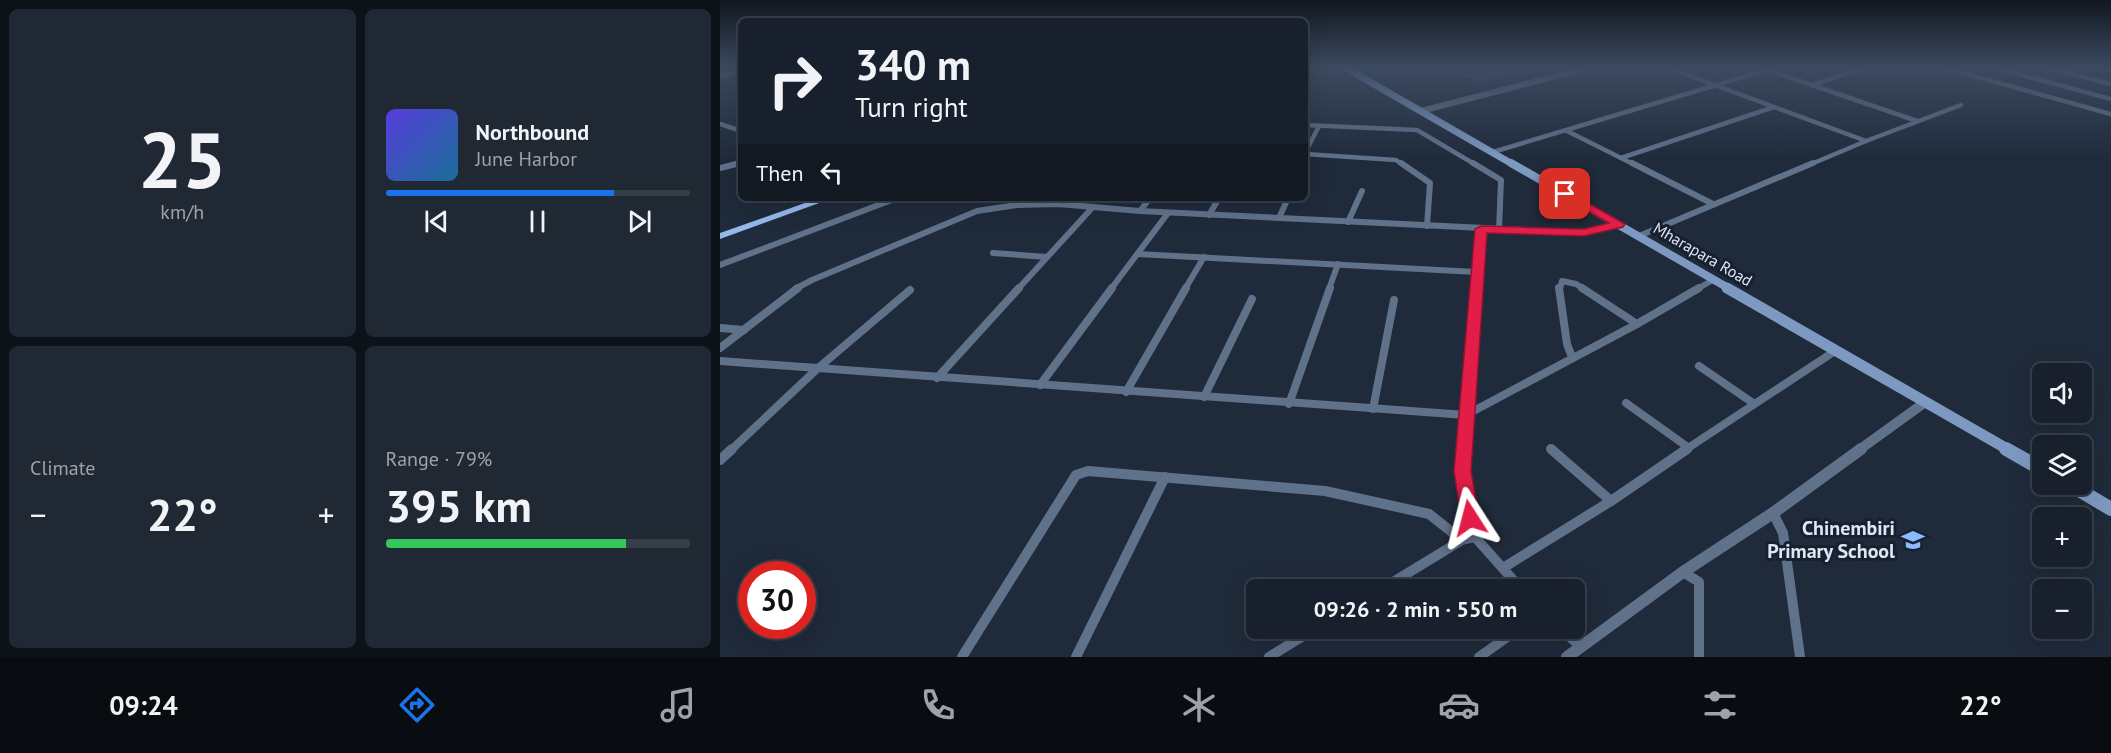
<!DOCTYPE html>
<html lang="en">
<head>
<meta charset="utf-8">
<style>
	body { margin:0; font-family:"PT Sans",sans-serif; background:#202834; color:#f1f3f6; height:100vh; display:flex; flex-direction:column; font-size:22px; white-space:nowrap }
	* { box-sizing:border-box; margin:0 }
	p { font-size:20px; color:#9ea3a9 }
	.icon { flex:none; width:33px; height:33px; fill:none; stroke:currentColor; stroke-width:2; stroke-linecap:round; stroke-linejoin:round }
	.map { position:relative; flex:1; overflow:hidden }
	.details { display:flex; flex-direction:column; gap:9px; padding:9px; background:#0d1218; width:720px }
	.details>* { flex:none }
	.guide { position:absolute; left:18px; top:18px; width:570px; height:183px; border-radius:9px; box-shadow:0 6px 24px #0002,0 0 0 2px #363e48; background:#17202c; color:#f1f3f6; overflow:hidden }
	.fabs { position:absolute; left:1312px; top:363px; display:grid; gap:12px }
	.fabs a { display:grid; place-items:center; width:60px; height:60px; border-radius:9px; background:#17202c; box-shadow:0 6px 24px #0002,0 0 0 2px #363e48; font-size:30px }
	.speed { position:absolute; left:18px; top:561px; display:flex; gap:12px; font-size:30px; font-weight:700; text-align:center }
	.speed>* { display:grid; place-content:center; width:78px; height:78px; border-radius:50%; background:#17202c; box-shadow:0 6px 24px #0002,0 0 0 2px #363e48; line-height:1 }
	.speed .limit { border:9px solid #d22; background:#fff; color:#111 }
	.pin { position:absolute; display:grid; place-items:center; width:51px; height:51px; color:#fff; margin:-26px; border-radius:12px; box-shadow:0 3px 9px #0006 }
	.me { position:absolute; width:66px; margin:-33px; rotate:351deg; stroke-linejoin:round; filter:drop-shadow(0 0 4px #0008) }
	.turn { display:flex; align-items:center; gap:21px; height:126px; padding:0 18px; font-size:27px }
	.turn .icon { width:78px; height:78px; stroke-width:2.5 }
	.turn b { display:block; font-size:42px; line-height:51px }
	.then { display:flex; align-items:center; height:57px; padding:0 18px; background:#0003; gap:12px; font-size:22px }
	.big { font-size:45px; font-weight:800; line-height:1.1 }
	.details .tile { flex:1; display:flex; flex-direction:column; justify-content:center; gap:9px; min-width:0; padding:0 21px; border-radius:9px; background:#202834 }
	.details .dial { align-items:center; gap:0 }
	.dial b { font-size:78px; line-height:1 }
	.song { display:flex; align-items:center; gap:18px }
	.cover { width:72px; height:72px; border-radius:9px; background:linear-gradient(135deg,hsl(250 70% 55%),hsl(200 70% 35%)) }
	.played { height:6px; border-radius:3px; background:linear-gradient(90deg,#1a73e8 75%,#363e48 75%) }
	.keys { display:flex; justify-content:space-around; direction:ltr }
	.heat { display:flex; justify-content:space-between; align-items:center; font-size:33px; direction:ltr }
	.charge { height:9px; border-radius:4px; background:linear-gradient(90deg,#34c759 79%,#363e48 0) }
	.details .tiles { flex:1; display:grid; gap:9px; grid-template-columns:repeat(2,1fr) }
	.trip { position:absolute; left:526px; top:579px; width:339px; height:60px; border-radius:9px; background:#17202c; box-shadow:0 6px 24px #0002,0 0 0 2px #363e48; font-weight:800; line-height:60px; text-align:center }
	.dock { display:flex; height:96px; justify-content:space-around; align-items:center; background:#090d12; color:#9ea3a9 }
	.dock .icon { width:42px; height:42px }
	.dock .current { color:#1a73e8 }
	.dock b { font-size:27px; color:#f1f3f6 }
	main { display:flex; flex:1; min-height:0 }
	.map>svg:first-child { display:block }
</style>
</head>
<body>
<main>
<section class="details">
<div class="tiles">
<div class="tile dial"><b>25</b><p>km/h</p></div>
<div class="tile">
<div class="song"><i class="cover"></i><div><b>Northbound</b><p>June Harbor</p></div></div>
<div class="played"></div>
<div class="keys"><svg class="icon" aria-label="previous" viewBox="0 0 24 24"><path d="M18 5L8 12l10 7zM5 5v14"/></svg><svg class="icon" aria-label="pause" viewBox="0 0 24 24"><path d="M8 5v14M16 5v14"/></svg><svg class="icon" aria-label="next" viewBox="0 0 24 24"><path d="M6 5l10 7-10 7zM19 5v14"/></svg></div>
</div>
<div class="tile"><p>Climate</p>
<div class="heat"><a>−</a><b class="big">22°</b><a>+</a></div>
</div>
<div class="tile"><p>Range · 79%</p><b class="big">395 km</b><div class="charge"></div></div>
</div>
</section>
<div class="map">
<svg width="1391" height="657" viewBox="0 0 1391 657">
	<rect width="100%" height="100%" fill="#1f2a3a"/>
	<path fill="#414e60" d="M775,68H807V70L759,82L744,75Z"/>
	<g fill="none" stroke-linecap="round" stroke-linejoin="round">
		<g stroke="#60718a" stroke-width="4.5">
			<path d="M949,68L1146,141L1089,165"/>
			<path d="M1144,68L1092,85L1197,121"/>
			<path d="M1225,68L1391,114"/>
			<path d="M1276,68L1391,99"/>
			<path d="M1329,68L1391,84"/>
			<path d="M1380,68L1391,70"/>
			<path d="M1048,70L1092,85"/>
			<path d="M0,76L21,72"/>
			<path d="M0,124L21,131"/>
			<path d="M585,125L697,130L756,165"/>
			<path d="M847,131L915,165"/>
			<path d="M1146,141L1241,105"/>
			<path d="M773,152L1053,68"/>
			<path d="M585,153L599,126"/>
			<path d="M585,154L676,160L683,165"/>
			<path d="M901,158L1054,107"/>
			<path d="M13,165L21,163"/>
		</g>
		<g stroke="#60718a" stroke-width="6">
			<path d="M681,163L710,183L707,226"/>
			<path d="M753,163L781,180L779,230"/>
			<path d="M912,163L993,204"/>
			<path d="M0,168L20,163"/>
			<path d="M420,211L430,198"/>
			<path d="M489,215L499,198"/>
			<path d="M559,218L568,198"/>
			<path d="M628,222L642,191"/>
			<path d="M919,236L1093,163"/>
			<path d="M273,253L327,257"/>
			<path d="M418,254L756,272"/>
			<path d="M0,265L177,198"/>
			<path d="M75,289L92,280L257,211L297,205L338,204L420,211L864,233L899,224"/>
			<path d="M298,289L373,207"/>
			<path d="M391,289L448,213"/>
			<path d="M465,289L484,257"/>
			<path d="M609,289L618,264"/>
			<path d="M756,289L761,229"/>
			<path d="M840,289L842,281L856,284L864,289"/>
			<path d="M977,289L993,280"/>
		</g>
		<g stroke="#60718a" stroke-width="8">
			<path d="M839,288L847,344L852,357"/>
			<path d="M862,288L917,324"/>
			<path d="M0,328L24,330"/>
			<path d="M0,348L78,288"/>
			<path d="M0,361L746,415L917,324L979,288"/>
			<path d="M979,366L1033,403"/>
			<path d="M217,378L299,288"/>
			<path d="M320,385L392,288"/>
			<path d="M406,392L466,288"/>
			<path d="M484,397L532,299"/>
			<path d="M906,403L969,448"/>
			<path d="M569,404L610,288"/>
			<path d="M653,409L674,300"/>
			<path d="M11,450L97,369L190,290"/>
			<path d="M744,450L756,288"/>
			<path d="M965,450L1115,351"/>
		</g>
		<g stroke="#60718a" stroke-width="10">
			<path d="M744,449L742,471L755,537L802,590"/>
			<path d="M831,449L891,501"/>
			<path d="M0,460L12,449"/>
			<path d="M1053,513L1063,533L1080,657"/>
			<path d="M783,568L891,501L967,449"/>
			<path d="M963,572L979,582V657"/>
			<path d="M660,590L742,540L755,537"/>
			<path d="M840,628L860,646"/>
			<path d="M242,657L356,475L368,471L605,491L709,514L742,540"/>
			<path d="M356,657L445,477"/>
			<path d="M549,657L596,628"/>
			<path d="M759,657L800,628"/>
		</g>
		<path stroke="#60718a" stroke-width="6" d="M701,111L867,68"/>
		<path stroke="#60718a" stroke-width="10" d="M1139,450L1204,403"/>
		<path stroke="#60718a" stroke-width="12" d="M847,657L963,572L1053,513L1141,449"/>
		<path stroke="#7e99c1" stroke-width="7" d="M626,68L794,165"/>
		<path stroke="#7e99c1" stroke-width="8" d="M791,163L1010,289"/>
		<path stroke="#7e99c1" stroke-width="11" d="M1007,288L1289,450"/>
		<g stroke="#7e99c1" stroke-width="14">
			<path d="M1286,449L1323,470"/>
			<path d="M1349,484L1391,509"/>
		</g>
		<path fill="#94b8ec" fill-rule="evenodd" d="M99,198H113L0,239V233Z"/>
	</g>
	<linearGradient id="sky" x2="0" y2="1"><stop stop-color="#111720"/><stop offset="0.42" stop-color="#3c4a60"/><stop offset="1" stop-color="#3c4a60" stop-opacity="0"/></linearGradient>
	<rect width="1391" height="160" fill="url(#sky)"/>
	<path fill="#e11d48" stroke="#92132f" stroke-width="1.5" d="M845,190L905,224L903,227L864,236L767,233L751,471L759,518L756,524L750,526L743,524L741,518L734,471L755,229L761,226L864,229L889,223L841,196V191Z"/>
	<defs>
		<g id="school-bare" transform="scale(1.8)"><path d="M0-5L7-2L0 1L-7-2ZM-4 1L0 2.5L4 1V4Q0 6-4 4Z" fill="#8cb9fc" stroke="#162030" stroke-width="2.5" paint-order="stroke"/></g>
	</defs>
	<g fill-rule="evenodd">
		<use href="#school-bare" x="1193" y="540"/>
	</g>
	<g text-anchor="middle" dominant-baseline="central" stroke-width="6" stroke-linejoin="round" paint-order="stroke">
		<g font-size="16" fill="#dee6f1" stroke="#162030">
			<text transform="translate(983 254) rotate(30)">Mharapara Road</text>
		</g>
		<g font-size="20" font-weight="bold" fill="#dee6f1" stroke="#162030" text-anchor="end">
			<text x="1175" y="528">Chinembiri<tspan x="1175" dy="23">Primary School</tspan></text>
		</g>
	</g>
</svg>
<div class="fabs">
<a><svg class="icon" aria-label="sound" viewBox="0 0 24 24"><path d="M4 9h4l5-4v14l-5-4H4zM17 9q2 3 0 6"/></svg></a>
<a><svg class="icon" aria-label="layers" viewBox="0 0 24 24"><path d="M12 4l9 5-9 5-9-5zM3 14l9 5 9-5"/></svg></a>
<a>+</a>
<a>−</a>
</div>
<div class="speed"><div class="limit">30</div></div>
<div class="pin" style="left:845px;top:194px;background:#d93025"><svg class="icon" aria-label="arrive" viewBox="0 0 24 24"><path d="M6 21V4h12l-3 4 3 4H6"/></svg></div>
<svg class="me" style="left:750px;top:518px" viewBox="-20 -20 40 40"><path d="M0-17L14 15 0 8-14 15z" fill="#e11d48" stroke="#fff" stroke-width="4"/></svg>
<div class="trip">09:26 · 2 min · 550 m</div>
<div class="guide">
<div class="turn"><svg class="icon" aria-label="right" viewBox="0 0 24 24"><path d="M7 20v-9h11M14 6l5 5-5 5"/></svg><div><b>340 m</b>Turn right</div></div>
<div class="then">Then<svg class="icon" aria-label="left" viewBox="0 0 24 24"><path d="M17 20v-9H6M10 6l-5 5 5 5"/></svg></div>
</div>
</div>
</main>
<nav class="dock">
<b>09:24</b>
<svg class="icon current" aria-label="directions" viewBox="0 0 24 24"><path d="M12 3l9 9-9 9-9-9zM9 14v-3h6M13 9l2 2-2 2"/></svg>
<svg class="icon" aria-label="music" viewBox="0 0 24 24"><path d="M9 18V5l10-2v13"/><circle cx="6" cy="18" r="3"/><circle cx="16" cy="16" r="3"/></svg>
<svg class="icon" aria-label="phone" viewBox="0 0 24 24"><path d="M5 4h4l2 5-3 2q2 4 5 5l2-3 5 2v4C11 20 4 13 5 4z"/></svg>
<svg class="icon" aria-label="climate" viewBox="0 0 24 24"><path d="M12 3v18M4 7l16 10M4 17L20 7"/></svg>
<svg class="icon" aria-label="car" viewBox="0 0 24 24"><path d="M5 17H2v-5l4-1 3-4h7l3 4 3 1v5h-3M9 17h6M6 11h13"/><circle cx="7" cy="17" r="2"/><circle cx="17" cy="17" r="2"/></svg>
<svg class="icon" aria-label="filters" viewBox="0 0 24 24"><path d="M4 7h16M4 17h16"/><circle cx="9" cy="7" r="2"/><circle cx="15" cy="17" r="2"/></svg>
<b>22°</b>
</nav>
</body>
</html>
